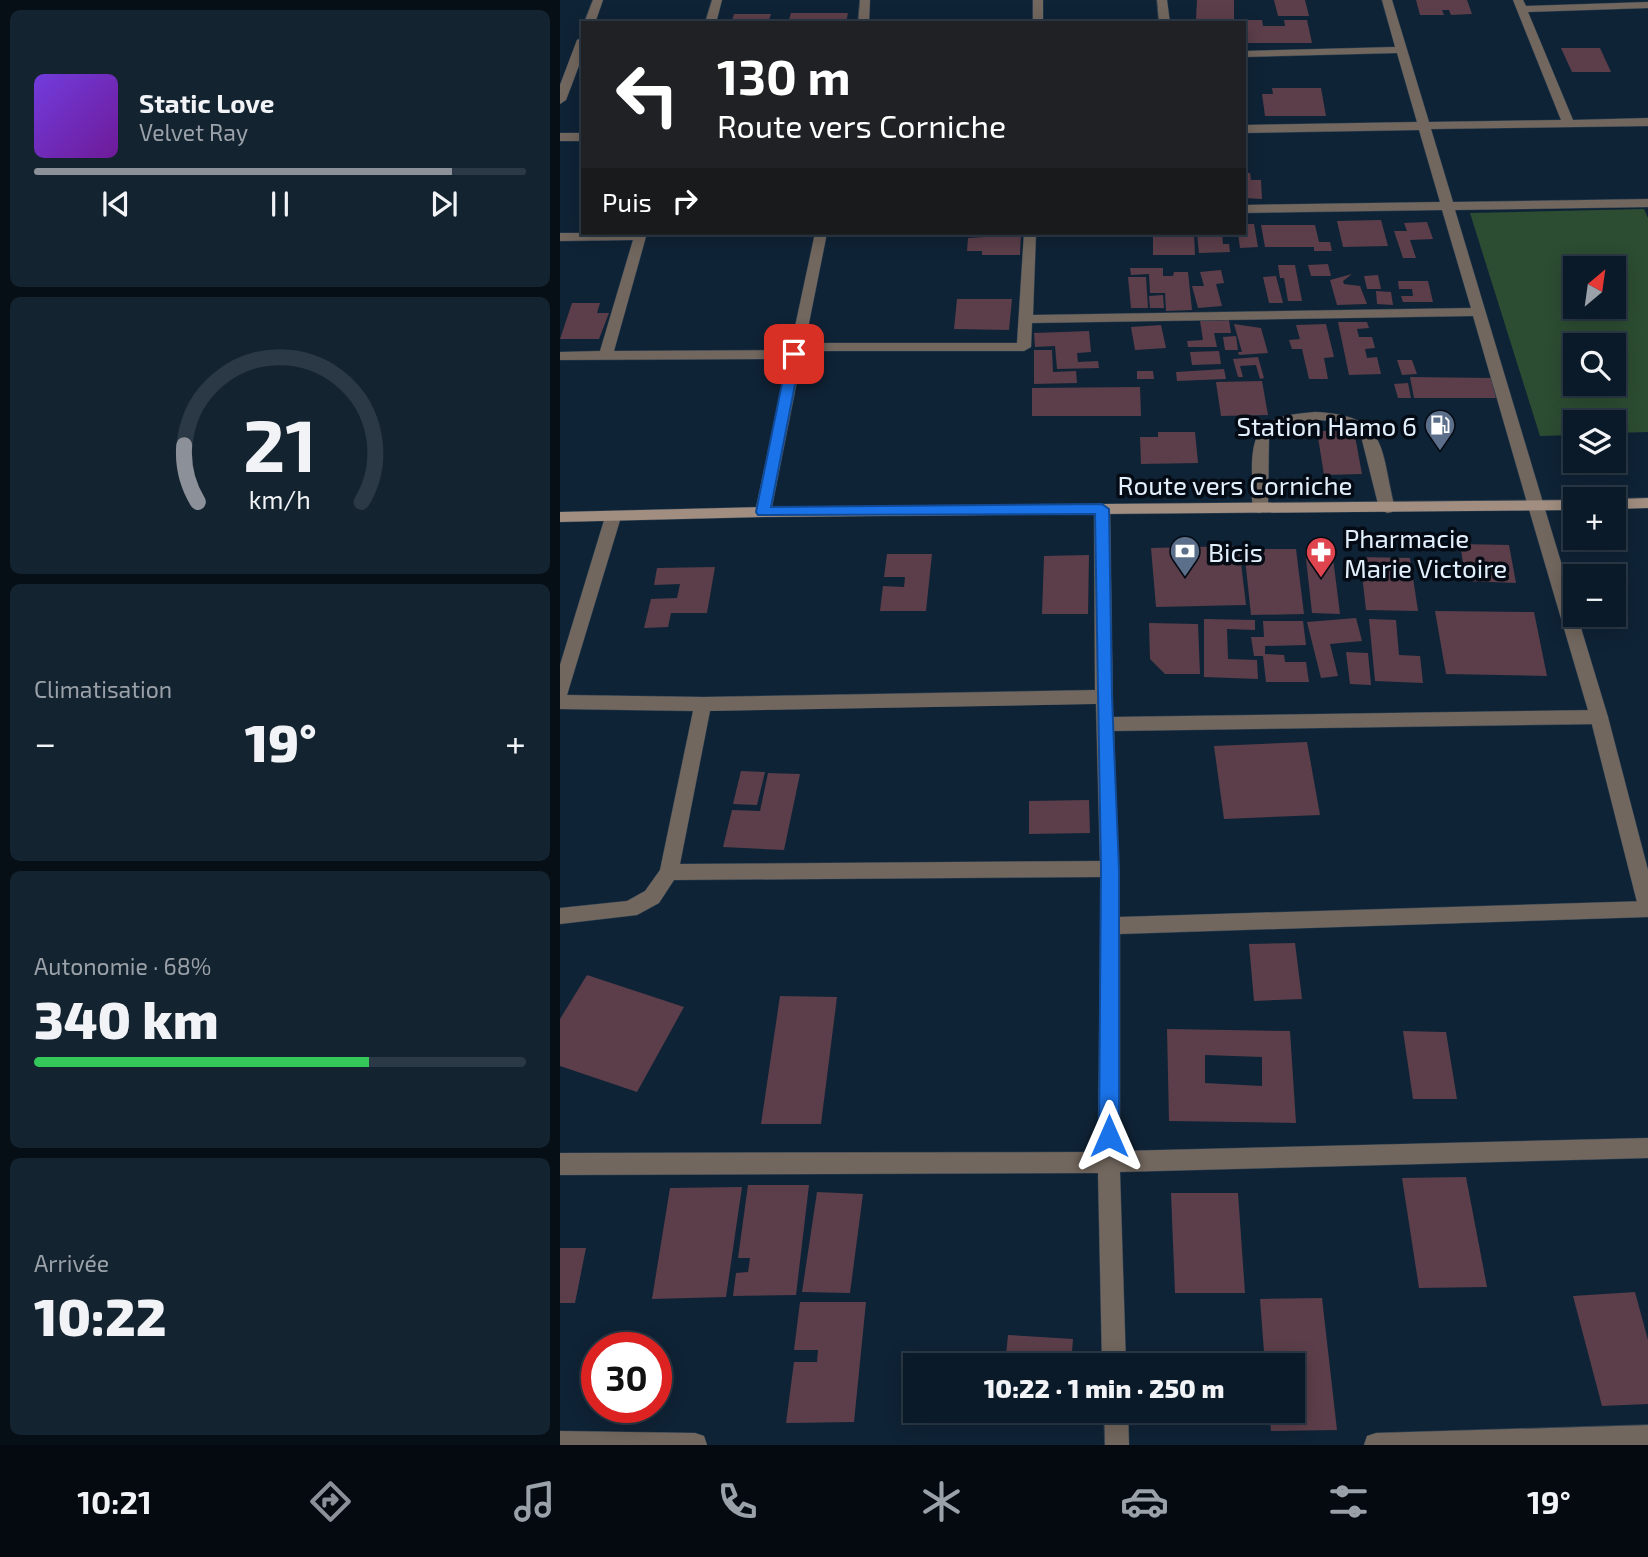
<!DOCTYPE html>
<html lang="fr">
<head>
<meta charset="utf-8">
<style>
	body { margin:0; font-family:"Exo 2",sans-serif; background:#142330; color:#f1f3f6; height:100vh; display:flex; flex-direction:column; font-size:26px; white-space:nowrap }
	* { box-sizing:border-box; margin:0 }
	p { font-size:23px; color:#9aa1a8 }
	.icon { flex:none; width:38px; height:38px; fill:none; stroke:currentColor; stroke-width:2; stroke-linecap:round; stroke-linejoin:round }
	.map { position:relative; flex:1; overflow:hidden }
	.drawer { display:flex; flex-direction:column; gap:10px; padding:10px; background:#060e16; width:560px }
	.drawer>* { flex:none }
	.top-card { position:absolute; left:21px; top:21px; width:665px; height:214px; border-radius:0px; box-shadow:0 4px 18px #0003,0 0 0 2px #2b3845; background:#202124; color:#fff; overflow:hidden }
	.needle { width:46px; rotate:29deg }
	.fabs { position:absolute; left:1003px; top:256px; display:grid; gap:14px }
	.fabs a { display:grid; place-items:center; width:63px; height:63px; border-radius:0px; background:#0b1a28; box-shadow:0 4px 18px #0003,0 0 0 2px #2b3845; font-size:35px }
	.speed { position:absolute; left:21px; top:1332px; display:flex; gap:14px; font-size:35px; font-weight:700; text-align:center }
	.speed>* { display:grid; place-content:center; width:91px; height:91px; border-radius:50%; background:#0b1a28; box-shadow:0 4px 18px #0003,0 0 0 2px #2b3845; line-height:1 }
	.speed .limit { border:10px solid #d22; background:#fff; color:#111 }
	.pin { position:absolute; display:grid; place-items:center; width:60px; height:60px; color:#fff; margin:-30px; border-radius:14px; box-shadow:0 4px 10px #0006 }
	.me { position:absolute; width:77px; margin:-38px; rotate:0deg; stroke-linejoin:round; filter:drop-shadow(0 0 5px #0008) }
	.turn { display:flex; align-items:center; gap:24px; height:147px; padding:0 21px; font-size:32px }
	.turn .icon { width:91px; height:91px; stroke-width:2.5 }
	.turn b { display:block; font-size:49px; line-height:60px }
	.then { display:flex; align-items:center; height:66px; padding:0 21px; background:#0003; gap:14px; font-size:26px }
	.big { font-size:52px; font-weight:800; line-height:1.1 }
	.drawer .widget { flex:1; display:flex; flex-direction:column; justify-content:center; gap:10px; min-width:0; padding:0 24px; border-radius:10px; background:#142330 }
	.drawer .dial { align-items:center; gap:0 }
	.dial svg { height:182px; overflow:visible; fill:none; stroke:#2b3845; stroke-width:7; stroke-linecap:round; text-anchor:middle }
	.dial text { fill:#f1f3f6; stroke:none }
	.song { display:flex; align-items:center; gap:21px }
	.cover { width:84px; height:84px; border-radius:10px; background:linear-gradient(135deg,hsl(260 70% 55%),hsl(280 70% 35%)) }
	.played { height:7px; border-radius:4px; background:linear-gradient(90deg,#8c9099 85%,#2b3845 85%) }
	.keys { display:flex; justify-content:space-around; direction:ltr }
	.heat { display:flex; justify-content:space-between; align-items:center; font-size:38px; direction:ltr }
	.charge { height:10px; border-radius:5px; background:linear-gradient(90deg,#34c759 68%,#2b3845 0) }
	.trip { position:absolute; left:343px; top:1353px; width:402px; height:70px; border-radius:0px; background:#0b1a28; box-shadow:0 4px 18px #0003,0 0 0 2px #2b3845; font-weight:800; line-height:70px; text-align:center }
	.dock { display:flex; height:112px; justify-content:space-around; align-items:center; background:#040a10; color:#9aa1a8 }
	.dock .icon { width:49px; height:49px }
	.dock .selected { color:#8c9099 }
	.dock b { font-size:32px; color:#f1f3f6 }
	main { display:flex; flex:1; min-height:0 }
	.map>svg:first-child { display:block }
</style>
</head>
<body>
<main>
<section class="drawer">
<div class="widget">
<div class="song"><i class="cover"></i><div><b>Static Love</b><p>Velvet Ray</p></div></div>
<div class="played"></div>
<div class="keys"><svg class="icon" aria-label="previous" viewBox="0 0 24 24"><path d="M18 5L8 12l10 7zM5 5v14"/></svg><svg class="icon" aria-label="pause" viewBox="0 0 24 24"><path d="M8 5v14M16 5v14"/></svg><svg class="icon" aria-label="next" viewBox="0 0 24 24"><path d="M6 5l10 7-10 7zM19 5v14"/></svg></div>
</div>
<div class="widget dial"><svg viewBox="0 0 100 80">
<path d="M14 69A42 42 0 1 1 86 69"/>
<path d="M14 69A42 42 0 0 1 8 44" stroke="#8c9099"/>
<text x="50" y="56" font-size="32" font-weight="700">21</text>
<text x="50" y="72" font-size="11">km/h</text>
</svg></div>
<div class="widget"><p>Climatisation</p>
<div class="heat"><a>−</a><b class="big">19°</b><a>+</a></div>
</div>
<div class="widget"><p>Autonomie · 68%</p><b class="big">340 km</b><div class="charge"></div></div>
<div class="widget"><p>Arrivée</p><b class="big">10:22</b></div>
</section>
<div class="map">
<svg width="1088" height="1445" viewBox="0 0 1088 1445">
	<rect width="100%" height="100%" fill="#0f2336"/>
	<path fill="#2c4d32" fill-rule="evenodd" d="M1084,209L1088,218V432L1054,433V422H1015V435L980,436L910,213ZM1015,268H1054V306H1015ZM1015,345H1054V383H1015Z"/>
	<g fill="#5b3e49" fill-rule="evenodd">
		<path d="M637,0H674V21L636,19Z"/>
		<path d="M714,0H745L749,16H718Z"/>
		<path d="M856,0H907L912,14L891,15L889,10H882L884,15H860Z"/>
		<path d="M231,13H288L286,23H228Z"/>
		<path d="M174,14H211L208,23H171Z"/>
		<path d="M682,20H702L703,26H725L724,20H747L752,43H685Z"/>
		<path d="M1001,48H1040L1051,72H1012Z"/>
		<path d="M712,88H761L766,116H705L702,94H713Z"/>
		<path d="M684,173H690L691,180H701L702,199L684,198Z"/>
		<path d="M821,220L828,246L783,247L777,221Z"/>
		<path d="M867,222L873,239L850,240L856,258H843L834,231H847L844,223Z"/>
		<path d="M684,224H694L698,247L680,248L678,233H684Z"/>
		<path d="M701,225H755L759,242H770L772,251H754V247H705Z"/>
		<path d="M424,233H461L460,255H422V251H407L408,238L424,237Z"/>
		<path d="M593,233H634L635,255H593Z"/>
		<path d="M637,233H662L663,244H669L670,252L639,253Z"/>
		<path d="M768,264L771,276H751L748,265Z"/>
		<path d="M718,265H735L742,301H728L724,278H720Z"/>
		<path d="M570,268H603V276H613L614,272H628L632,310L606,311L605,293H590L589,274L571,275Z"/>
		<path d="M661,270L664,283L656,284L662,306L638,308L632,286H644L640,272Z"/>
		<path d="M792,274L783,281L784,284L800,286L807,304L777,305L770,280Z"/>
		<path d="M818,275L821,289H807L804,276Z"/>
		<path d="M716,276L723,303H709L703,277Z"/>
		<path d="M568,277H586L588,308H571Z"/>
		<path d="M838,281H868L873,302H843L841,296H853L852,289H839Z"/>
		<path d="M816,291L831,292L833,305L817,304Z"/>
		<path d="M603,295L604,308H590L589,296Z"/>
		<path d="M397,299H452L449,330L394,329Z"/>
		<path d="M12,303H40L37,313H49L39,339H0Z"/>
		<path d="M669,320L671,333H654L657,347H628L627,341L643,340L640,321Z"/>
		<path d="M778,322H807L809,328L797,329L799,337H812L815,348L805,349L807,358L817,357L821,374L789,375Z"/>
		<path d="M674,324L701,328L708,353L679,355L678,352H682Z"/>
		<path d="M766,324L774,357L764,358L768,379H749L742,349H732L729,340L740,339L736,325Z"/>
		<path d="M601,325L606,348L575,350L571,327Z"/>
		<path d="M529,331L531,352L517,353L518,362L538,361L539,368L497,369L495,346L475,347L474,333Z"/>
		<path d="M676,336L678,350H665L663,337Z"/>
		<path d="M474,350H492L493,372L516,371L517,383L474,384Z"/>
		<path d="M659,351L661,364L632,365L630,352Z"/>
		<path d="M698,357L704,378L700,379L696,365L680,366L683,377H678L673,359Z"/>
		<path d="M837,360H852L857,374L842,375Z"/>
		<path d="M664,369L666,379L617,381L616,372Z"/>
		<path d="M577,371H593L594,379H577Z"/>
		<path d="M850,377L931,378L936,398H854Z"/>
		<path d="M702,381L708,415L661,416L656,382Z"/>
		<path d="M848,383L851,398H838L834,384Z"/>
		<path d="M580,387L581,416H472V388Z"/>
		<path d="M757,431H794L802,474L764,475Z"/>
		<path d="M598,432H635L638,463L581,464L580,437H598Z"/>
		<path d="M900,544L949,545L956,583L906,581Z"/>
		<path d="M679,546L686,605L596,607L591,548Z"/>
		<path d="M684,549H736L744,614L691,615Z"/>
		<path d="M745,550H772L780,614L752,613Z"/>
		<path d="M327,554H372L366,611H320L323,586L344,587L345,577H324Z"/>
		<path d="M529,555L528,614H482L484,556Z"/>
		<path d="M800,557L850,558L858,611L806,610Z"/>
		<path d="M155,567L147,613H111L108,627L84,628L91,599L117,598L120,584L94,585L97,568Z"/>
		<path d="M875,611L974,612L987,676L886,674Z"/>
		<path d="M796,618L802,641L770,644L778,676L761,678L747,622Z"/>
		<path d="M644,619L695,620V630L667,629L668,659L697,660L698,679L644,677Z"/>
		<path d="M809,619L836,620L839,655L860,656L863,683L815,681Z"/>
		<path d="M703,621H743L746,645L705,646V654L724,655L725,662H746L749,682H706L703,656H694L691,637H704Z"/>
		<path d="M589,623L638,624L640,674H605L590,659Z"/>
		<path d="M786,652L808,653L811,685L790,684Z"/>
		<path d="M747,742L760,815L664,819L654,746Z"/>
		<path d="M181,771L205,772L197,805L173,804Z"/>
		<path d="M208,773L240,774L224,850L163,847L172,810L200,811Z"/>
		<path d="M529,800L530,833L469,834V801Z"/>
		<path d="M735,943L742,999L694,1001L689,944Z"/>
		<path d="M27,975L124,1007L77,1092L0,1066V1019Z"/>
		<path d="M220,996L277,997L261,1124H201Z"/>
		<path d="M607,1029L730,1031L736,1123L609,1121ZM645,1055L702,1057V1086L645,1083Z"/>
		<path d="M843,1031L886,1032L897,1099H853Z"/>
		<path d="M906,1177L927,1287L859,1288L842,1178Z"/>
		<path d="M188,1185H249L236,1295L173,1296L176,1273L188,1272L190,1258H178Z"/>
		<path d="M182,1187L166,1297L92,1299L110,1188Z"/>
		<path d="M257,1192L303,1194L290,1293L242,1292Z"/>
		<path d="M611,1193H678L685,1293H615Z"/>
		<path d="M0,1248H26L15,1303H0Z"/>
		<path d="M1075,1292L1088,1340V1404L1042,1406L1013,1296Z"/>
		<path d="M762,1298L777,1430L711,1431L709,1410H733V1365H705L700,1299Z"/>
		<path d="M240,1302H306L294,1422L226,1423L234,1362H257L258,1350H234Z"/>
		<path d="M448,1335L513,1339L511,1365H445Z"/>
		<path d="M440,1410H508V1423L439,1418Z"/>
	</g>
	<g fill="none" stroke-linecap="round" stroke-linejoin="round">
		<g stroke="#2d4052" stroke-width="1">
			<path id="service" d="M755,412C829,415 820,449 835,508L832,512L827,513L819,508L801,436C782,414 728,415 709,438L708,508L700,513L695,512C690,501 692,485 692,474C691,423 707,416 755,412Z"/>
		</g>
		<g stroke="#2d4052" stroke-width="1">
			<g id="minor">
				<path d="M33,0H43L35,23H24Z"/>
				<path d="M152,0H162L156,23H145Z"/>
				<path d="M300,0H310L309,23H298Z"/>
				<rect x="473" y="0" width="10" height="23"/>
				<path d="M597,0H607L610,23H599Z"/>
				<path d="M822,0H832L869,122L1001,120L953,0H963L966,6L1088,2V8L968,12L1013,120L1088,118V126L871,129L893,202L1088,199V207L895,210L984,506L981,510H971L968,506L913,316L472,323L471,347L464,351H243L211,512L203,517L195,512L228,359L0,360V352L40,351L73,240L0,241V233H87L54,351L230,350L255,233H267L245,343H457L464,233H476L473,315L911,308L882,210L684,213V205L880,202L859,130L684,133V125L857,122L837,53L684,57V51L835,47Z"/>
				<path d="M23,37V55L6,100L0,104V85L17,40Z"/>
				<rect x="0" y="133" width="23" height="8"/>
				<path d="M542,504L550,509L553,717L1039,710L1045,712L1048,717L1045,722L1039,724L554,731L559,917L1088,901V917L560,934V1151L1088,1138V1158L560,1172L566,1365H542L538,1173L0,1175V1153L538,1152L541,877L114,880L99,903L77,915L0,924V908L67,901L85,891L100,870L133,711L0,709V665L45,517L53,512L61,517L7,695L143,697L535,690L534,509ZM536,704L540,861L120,864L150,711Z"/>
				<path d="M544,1410H568L569,1445H545Z"/>
				<path d="M1088,1425V1445H804L807,1436L816,1433Z"/>
				<path d="M0,1431L135,1433L144,1436L147,1445H0Z"/>
			</g>
		</g>
		<g stroke="#2d4052" stroke-width="1">
			<path id="tertiary" d="M976,501L984,506L1048,717L1088,870V914L1081,912L1078,906L1030,717L968,506Z"/>
		</g>
		<g stroke="#2d4052" stroke-width="1">
			<g id="secondary">
				<path d="M1088,498V508L1054,509V499Z"/>
				<path d="M1015,500V510L203,517L0,522V512L203,507Z"/>
			</g>
		</g>
		<use href="#service" fill="#72675e" fill-rule="evenodd"/>
		<use href="#minor" fill="#72675e" fill-rule="evenodd"/>
		<use href="#tertiary" fill="#72675e" fill-rule="evenodd"/>
		<use href="#secondary" fill="#a18e80" fill-rule="evenodd"/>
	</g>
	<path fill="#1a73e8" stroke="#114b97" stroke-width="2" d="M234,350L241,354L211,507L542,504L549,509L552,697L559,869V1136L556,1142L549,1145L542,1142L539,1136L541,869L535,514L198,515L196,512L228,354Z"/>
	<defs>
		<g id="fuel-pin" transform="scale(1.575)"><path d="M0 17L-7.5 6A9.5 9.5 0 1 1 7.5 6Z" fill="#5c6f8a" stroke="#050b14"/><path d="M-5.5-6h7V0h2V4h1.3V-2.5L3-4.5l.8-.8L6-3V5H2.5V1h-1V6h-7ZM-4.2-4.7v3.2H.2V-4.7Z" fill="#fff"/></g>
		<g id="bank-pin" transform="scale(1.575)"><path d="M0 17L-7.5 6A9.5 9.5 0 1 1 7.5 6Z" fill="#5c6f8a" stroke="#050b14"/><path d="M-6-4H6V4H-6ZM0-2.3a2.3 2.3 0 1 0 0 4.6a2.3 2.3 0 1 0 0-4.6Z" fill="#fff"/></g>
		<g id="pharmacy-pin" transform="scale(1.575)"><path d="M0 17L-7.5 6A9.5 9.5 0 1 1 7.5 6Z" fill="#e0444e" stroke="#050b14"/><path d="M-2-6h4v4h4v4h-4v4h-4v-4h-4v-4h4Z" fill="#fff"/></g>
	</defs>
	<g fill-rule="evenodd">
		<use href="#fuel-pin" x="880" y="425"/>
		<use href="#bank-pin" x="625" y="551"/>
		<use href="#pharmacy-pin" x="761" y="552"/>
	</g>
	<g text-anchor="middle" dominant-baseline="central" stroke-width="7" stroke-linejoin="round" paint-order="stroke">
		<g font-size="26" fill="#e2effc" stroke="#050b14" text-anchor="start">
			<text x="857" y="425" text-anchor="end">Station Hamo 6</text>
			<text x="784" y="537">Pharmacie<tspan x="784" dy="30">Marie Victoire</tspan></text>
			<text x="648" y="551">Bicis</text>
		</g>
		<g font-size="26" fill="#e2effc" stroke="#050b14">
			<text x="675" y="484">Route vers Corniche</text>
		</g>
	</g>
</svg>
<div class="fabs">
<a><svg class="needle" viewBox="-14 -14 28 28"><path d="M0-13l5 13h-10z" fill="#e53935"/><path d="M0 13l5-13h-10z" fill="#9aa1a8"/></svg></a>
<a><svg class="icon" aria-label="search" viewBox="0 0 24 24"><circle cx="10" cy="10" r="6"/><path d="M15 15l6 6"/></svg></a>
<a><svg class="icon" aria-label="layers" viewBox="0 0 24 24"><path d="M12 4l9 5-9 5-9-5zM3 14l9 5 9-5"/></svg></a>
<a>+</a>
<a>−</a>
</div>
<div class="speed"><div class="limit">30</div></div>
<div class="pin" style="left:234px;top:354px;background:#d93025"><svg class="icon" aria-label="arrive" viewBox="0 0 24 24"><path d="M6 21V4h12l-3 4 3 4H6"/></svg></div>
<svg class="me" style="left:549px;top:1136px" viewBox="-20 -20 40 40"><path d="M0-17L14 15 0 8-14 15z" fill="#1a73e8" stroke="#fff" stroke-width="4"/></svg>
<div class="trip">10:22 · 1 min · 250 m</div>
<div class="top-card">
<div class="turn"><svg class="icon" aria-label="left" viewBox="0 0 24 24"><path d="M17 20v-9H6M10 6l-5 5 5 5"/></svg><div><b>130 m</b>Route vers Corniche</div></div>
<div class="then">Puis<svg class="icon" aria-label="right" viewBox="0 0 24 24"><path d="M7 20v-9h11M14 6l5 5-5 5"/></svg></div>
</div>
</div>
</main>
<nav class="dock">
<b>10:21</b>
<svg class="icon selected" aria-label="directions" viewBox="0 0 24 24"><path d="M12 3l9 9-9 9-9-9zM9 14v-3h6M13 9l2 2-2 2"/></svg>
<svg class="icon" aria-label="music" viewBox="0 0 24 24"><path d="M9 18V5l10-2v13"/><circle cx="6" cy="18" r="3"/><circle cx="16" cy="16" r="3"/></svg>
<svg class="icon" aria-label="phone" viewBox="0 0 24 24"><path d="M5 4h4l2 5-3 2q2 4 5 5l2-3 5 2v4C11 20 4 13 5 4z"/></svg>
<svg class="icon" aria-label="climate" viewBox="0 0 24 24"><path d="M12 3v18M4 7l16 10M4 17L20 7"/></svg>
<svg class="icon" aria-label="car" viewBox="0 0 24 24"><path d="M5 17H2v-5l4-1 3-4h7l3 4 3 1v5h-3M9 17h6M6 11h13"/><circle cx="7" cy="17" r="2"/><circle cx="17" cy="17" r="2"/></svg>
<svg class="icon" aria-label="filters" viewBox="0 0 24 24"><path d="M4 7h16M4 17h16"/><circle cx="9" cy="7" r="2"/><circle cx="15" cy="17" r="2"/></svg>
<b>19°</b>
</nav>
</body>
</html>
